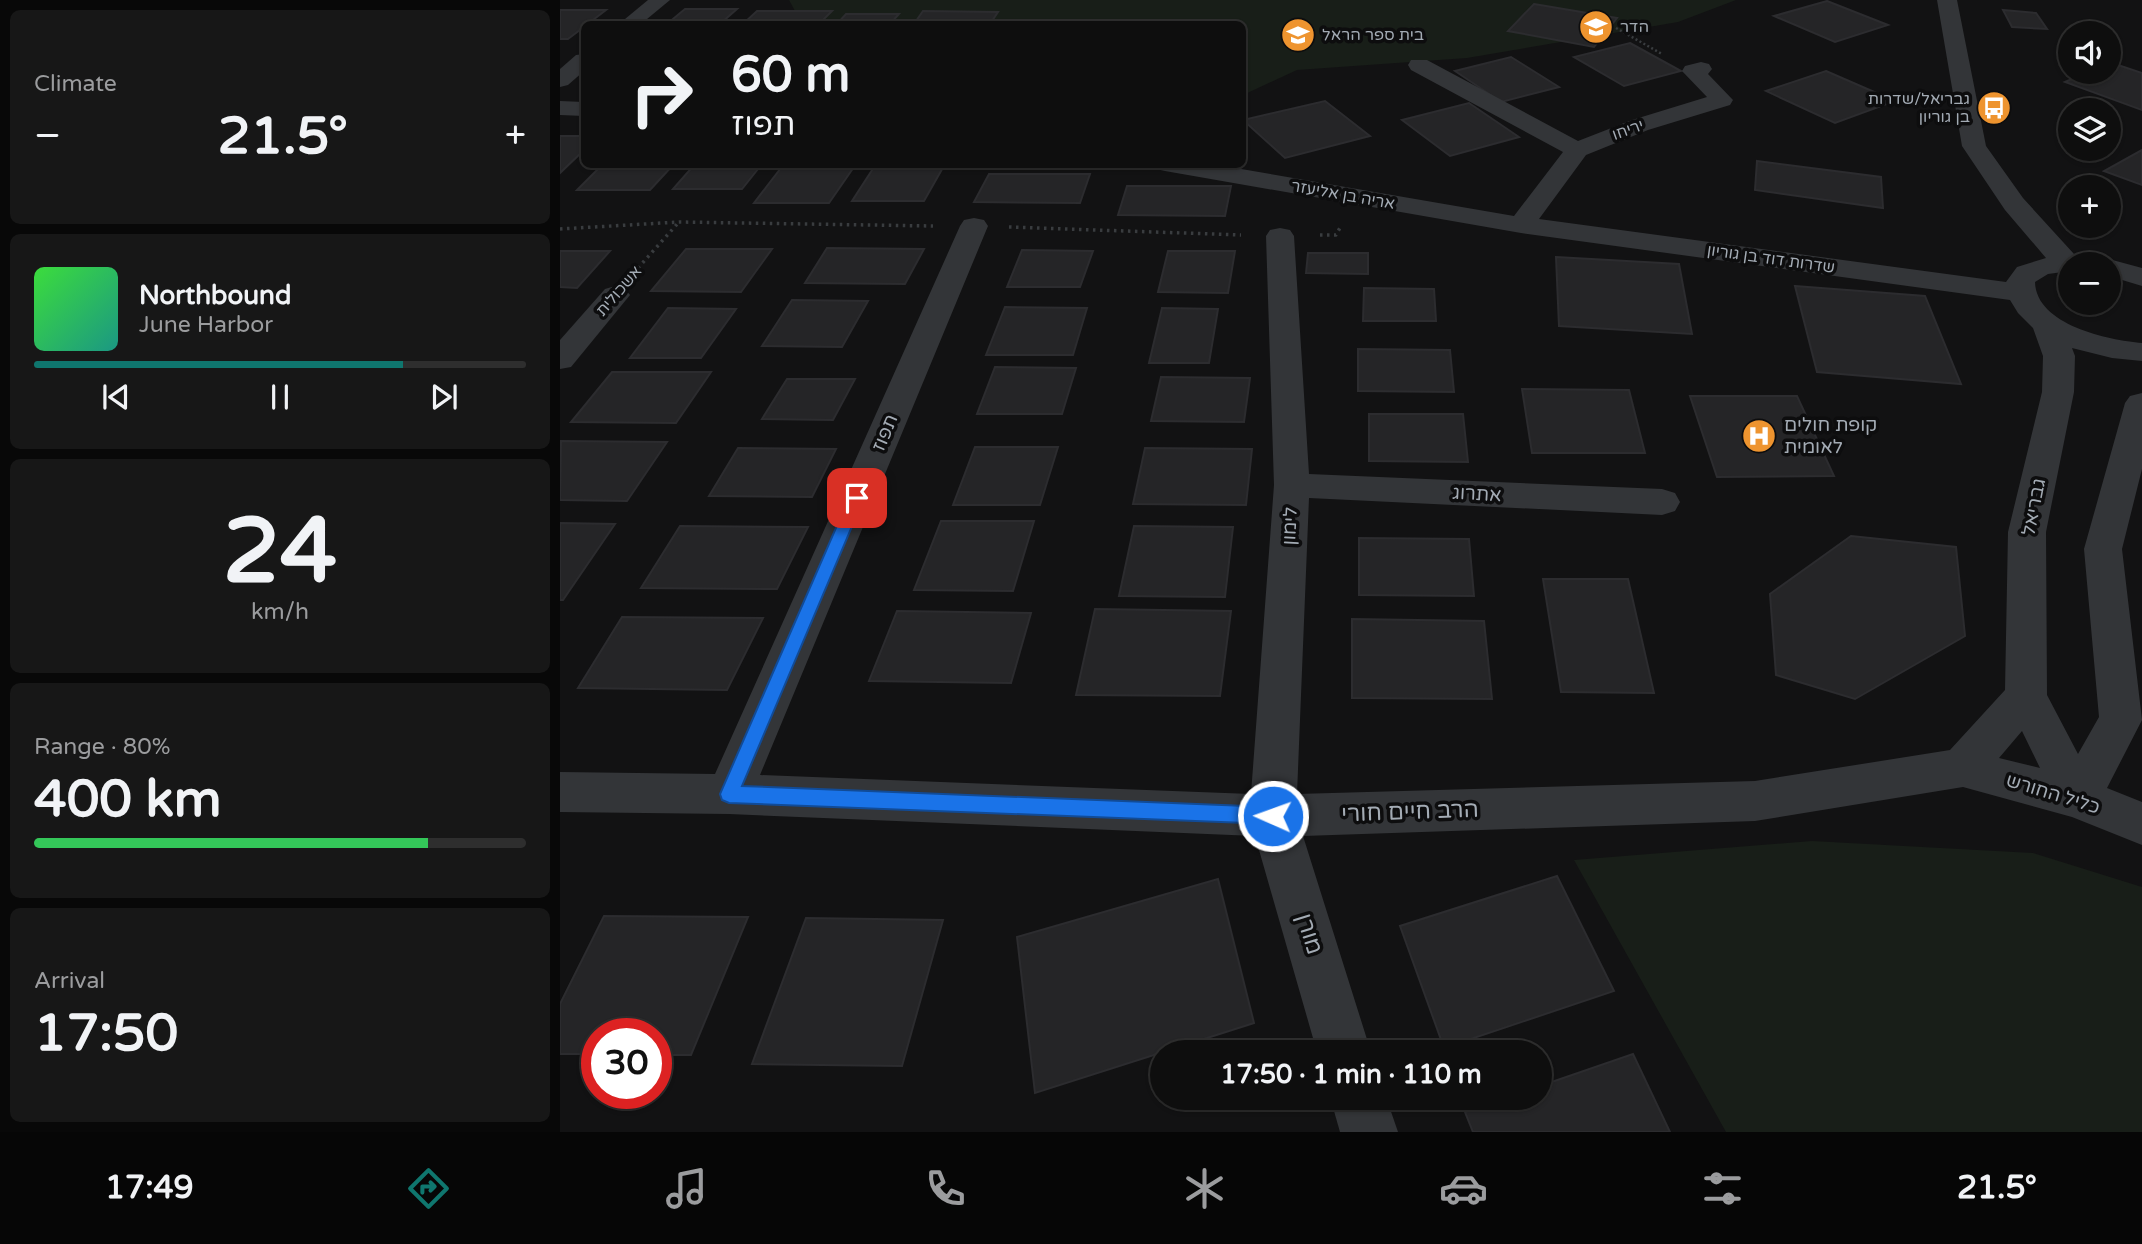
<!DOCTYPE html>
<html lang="en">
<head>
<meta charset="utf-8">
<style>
	body { margin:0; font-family:"Varela Round",Heebo,sans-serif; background:#171717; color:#f1f3f6; height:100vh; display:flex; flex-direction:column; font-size:26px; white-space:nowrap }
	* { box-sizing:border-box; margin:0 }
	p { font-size:23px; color:#9b9c9e }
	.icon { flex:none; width:38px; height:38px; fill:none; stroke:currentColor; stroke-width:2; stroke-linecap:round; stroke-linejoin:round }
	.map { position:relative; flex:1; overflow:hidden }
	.sheet { display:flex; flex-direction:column; gap:10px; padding:10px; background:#080808; width:560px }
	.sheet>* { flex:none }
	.top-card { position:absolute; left:21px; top:21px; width:665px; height:147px; border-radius:10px; box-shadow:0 2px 5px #0004,0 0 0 2px #2e2e2e; background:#0e0e0e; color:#f1f3f6; overflow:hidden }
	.buttons { position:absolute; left:1498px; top:21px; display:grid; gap:14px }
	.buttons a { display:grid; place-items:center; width:63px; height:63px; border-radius:50%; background:#0e0e0e; box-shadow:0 2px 5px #0004,0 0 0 2px #2e2e2e; font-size:35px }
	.speed { position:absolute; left:21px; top:1018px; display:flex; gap:14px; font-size:35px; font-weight:700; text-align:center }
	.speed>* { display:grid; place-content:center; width:91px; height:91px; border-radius:50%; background:#0e0e0e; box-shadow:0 2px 5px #0004,0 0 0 2px #2e2e2e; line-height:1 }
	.speed .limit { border:10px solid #d22; background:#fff; color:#111 }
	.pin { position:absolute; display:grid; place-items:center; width:60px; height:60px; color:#fff; margin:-30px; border-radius:14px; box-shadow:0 4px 10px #0006 }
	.me { position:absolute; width:77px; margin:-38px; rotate:272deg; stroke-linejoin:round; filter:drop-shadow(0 0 5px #0008) }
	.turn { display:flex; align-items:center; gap:24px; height:147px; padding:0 35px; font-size:32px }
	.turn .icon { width:91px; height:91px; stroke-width:2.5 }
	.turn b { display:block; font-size:49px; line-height:60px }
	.big { font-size:52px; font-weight:700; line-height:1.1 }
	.sheet .card { flex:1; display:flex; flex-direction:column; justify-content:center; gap:10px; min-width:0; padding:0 24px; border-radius:10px; background:#171717 }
	.sheet .dial { align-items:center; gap:0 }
	.dial b { font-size:91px; line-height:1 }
	.song { display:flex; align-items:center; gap:21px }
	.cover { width:84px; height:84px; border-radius:10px; background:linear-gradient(135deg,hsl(120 70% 55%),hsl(170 70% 35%)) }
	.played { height:7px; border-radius:4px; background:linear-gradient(90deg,#0f766e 75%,#2e2e2e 75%) }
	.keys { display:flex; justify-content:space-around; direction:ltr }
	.heat { display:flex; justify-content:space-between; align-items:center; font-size:38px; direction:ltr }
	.charge { height:10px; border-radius:5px; background:linear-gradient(90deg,#34c759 80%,#2e2e2e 0) }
	.trip { position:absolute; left:590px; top:1040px; width:402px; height:70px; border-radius:35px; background:#0e0e0e; box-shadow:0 2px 5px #0004,0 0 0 2px #2e2e2e; font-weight:700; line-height:70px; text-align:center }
	.tab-bar { display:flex; height:112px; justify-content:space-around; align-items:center; background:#060606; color:#9b9c9e }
	.tab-bar .icon { width:49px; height:49px }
	.tab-bar .on { color:#0f766e }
	.tab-bar b { font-size:32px; color:#f1f3f6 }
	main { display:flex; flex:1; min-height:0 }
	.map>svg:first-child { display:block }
</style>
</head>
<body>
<main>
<section class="sheet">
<div class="card"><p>Climate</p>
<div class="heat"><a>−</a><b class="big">21.5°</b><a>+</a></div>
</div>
<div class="card">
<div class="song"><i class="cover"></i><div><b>Northbound</b><p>June Harbor</p></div></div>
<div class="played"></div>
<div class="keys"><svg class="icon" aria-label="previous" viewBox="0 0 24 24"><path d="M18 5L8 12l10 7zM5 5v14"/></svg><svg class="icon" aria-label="pause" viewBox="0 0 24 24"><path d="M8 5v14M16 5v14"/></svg><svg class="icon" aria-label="next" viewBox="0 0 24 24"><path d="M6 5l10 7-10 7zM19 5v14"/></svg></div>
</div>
<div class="card dial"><b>24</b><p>km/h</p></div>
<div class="card"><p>Range · 80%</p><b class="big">400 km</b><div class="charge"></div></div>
<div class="card"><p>Arrival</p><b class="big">17:50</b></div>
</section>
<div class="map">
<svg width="1582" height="1132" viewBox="0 0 1582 1132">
	<rect width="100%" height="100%" fill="#121213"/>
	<g fill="#181e18">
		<path d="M229,0H1176L1118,22L907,58L737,70L683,95L682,24H242Z"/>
		<path d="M1252,841L1473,853L1582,887V1132H1166L1014,860Z"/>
	</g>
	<g fill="#252527" stroke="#2c2c2f" stroke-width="2">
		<path d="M1267,1L1328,25L1275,42L1214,16Z"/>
		<path d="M974,4L1057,18L1034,47L948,31Z"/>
		<path d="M125,9H177L160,24H107Z"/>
		<path d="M0,10H46L8,39H0Z"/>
		<path d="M1443,10L1476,13L1487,29L1452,27Z"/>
		<path d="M197,11H272L259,24H183Z"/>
		<path d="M363,11L438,12L430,24H354Z"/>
		<path d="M286,14H339L330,24H277Z"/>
		<path d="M1070,43L1121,71L1064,86L1014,57Z"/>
		<path d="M951,57L999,87L941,102L895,71Z"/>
		<path d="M1549,62L1582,73V110L1505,82L1528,72H1549Z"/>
		<path d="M1266,71L1335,101L1275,123L1206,91Z"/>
		<path d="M765,101L810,136L725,158L683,120Z"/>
		<path d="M909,103L959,137L890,156L842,120Z"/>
		<path d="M0,136H24V150L0,173Z"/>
		<path d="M1582,150V185L1544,171Z"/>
		<path d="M1197,161L1321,177L1323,208L1195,190Z"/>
		<path d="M43,164H114L90,190H17Z"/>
		<path d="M135,164H202L182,189H113Z"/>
		<path d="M224,164H296L269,203H194Z"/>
		<path d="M316,164H385L364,201H292Z"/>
		<path d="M429,174H530L520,203L414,202Z"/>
		<path d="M567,186H671L665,216L558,215Z"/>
		<path d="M267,248L364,249L345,284L245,283Z"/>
		<path d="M126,249H212L181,292L91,291Z"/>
		<path d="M462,250L533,251L520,287H447Z"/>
		<path d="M0,251H50L17,288L0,287Z"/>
		<path d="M608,251H675L668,293L598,292Z"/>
		<path d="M748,253H808V274L746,273Z"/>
		<path d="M996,257L1119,264L1132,334L999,326Z"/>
		<path d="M1235,286L1365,296L1401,384L1257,372Z"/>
		<path d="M804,288L874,289L876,321H803Z"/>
		<path d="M232,300L308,301L282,347L202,346Z"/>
		<path d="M445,307L527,308L513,355H426Z"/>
		<path d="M108,308L176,309L141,358H70Z"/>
		<path d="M602,308L658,309L649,363H589Z"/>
		<path d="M798,349L890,350L894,392L798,391Z"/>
		<path d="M435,367L516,368L502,414H417Z"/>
		<path d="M52,372H151L116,423L11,422Z"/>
		<path d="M601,377L690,378L684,422L591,421Z"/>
		<path d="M227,379H295L273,420L202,419Z"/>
		<path d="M962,389L1069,390L1085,453H972Z"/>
		<path d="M1130,396H1237L1274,476L1157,477Z"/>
		<path d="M809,414H903L908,462L809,461Z"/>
		<path d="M1,441L107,442L67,501L0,500Z"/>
		<path d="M415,447H498L480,505H393Z"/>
		<path d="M178,448L276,449L252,497L149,496Z"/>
		<path d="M585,448L692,449L686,505L573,504Z"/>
		<path d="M381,521H474L453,591L354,590Z"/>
		<path d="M0,523L55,524L3,600H0Z"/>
		<path d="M120,526L248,527L217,589L81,588Z"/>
		<path d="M574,526L673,527L665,597L559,596Z"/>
		<path d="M1291,536L1396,547L1405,636L1295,699L1216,675L1210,594Z"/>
		<path d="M799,538L909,539L914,596L799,595Z"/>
		<path d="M983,579H1068L1094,693L1001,692Z"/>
		<path d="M535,609L671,611L660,696L516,695Z"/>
		<path d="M337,611L471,613L451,683L309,681Z"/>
		<path d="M62,617L203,618L167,690L18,688Z"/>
		<path d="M792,619L924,621L932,699L792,698Z"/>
		<path d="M997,876L1054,991L884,1048L840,926Z"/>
		<path d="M658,879L694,1023L475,1093L457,937Z"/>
		<path d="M44,916L188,917L131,1055H96V1034H37V1054H0V1004Z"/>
		<path d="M246,918L383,920L342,1066L192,1064Z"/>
		<path d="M1073,1054L1110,1132H913L905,1112L948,1097H980V1086Z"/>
	</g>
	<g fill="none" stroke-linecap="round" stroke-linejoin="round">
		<path stroke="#393c3f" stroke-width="2.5" stroke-dasharray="2 2.5" stroke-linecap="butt" d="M1056,28L1102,54"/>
		<g stroke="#393c3f" stroke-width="3.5" stroke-dasharray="2.5 4.5" stroke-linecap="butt">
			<path d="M449,227L681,235"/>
			<path d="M0,229L119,222L373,226"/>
			<path d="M760,235H776L781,226"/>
			<path d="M78,268L119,222"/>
		</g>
		<g fill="#333538" fill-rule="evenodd">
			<path d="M88,0H110L81,24H59Z"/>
			<path d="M1377,0H1397L1426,146L1463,198L1514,254L1534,255L1582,268V286L1549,276V264H1510V271L1488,274L1475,282C1476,325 1548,340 1582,343V361L1552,358L1512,348L1515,356L1514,392L1486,532L1487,695L1518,754L1539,717L1524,549L1565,403L1570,396L1582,393V469L1562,549L1582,720L1547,788L1582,802V845L1512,817L1403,787L1195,821L743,836L811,1052H757L695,836L169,814L0,812V772L155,774L400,226L404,220L414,218L424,220L428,226L200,775L691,794L714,485L706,236L710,230L720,228L730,230L734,236L749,474L1102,489L1115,493L1120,502L1115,511L1102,515L749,498L737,794L1195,781L1390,750L1445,690L1448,532L1482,392L1483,356L1473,328L1458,313L1450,300L961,233L605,171L596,169L593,164H652L954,216L1003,152L851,70L848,65L851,60H867L1018,141L1072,120L1147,97L1122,71L1125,66L1141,62L1149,64L1152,69L1148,74L1173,100L1170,105L1088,130L1026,155L979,219L1446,282L1457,267L1486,258L1445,210L1402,146ZM1462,731L1480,768L1439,758Z"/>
			<path d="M24,54V71L8,85L0,87V69L16,55Z"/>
			<path d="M0,101L24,102V116L0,115Z"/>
			<path d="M55,286L65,289L70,295L11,367L0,369V340L45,289Z"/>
			<path d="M770,1097H826L838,1132H780Z"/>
		</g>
	</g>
	<path fill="#1a73e8" stroke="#114b97" stroke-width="2" d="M297,493L304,498L182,786L713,807L720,810L722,816L720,822L713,824L169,803L162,800L160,794L289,498Z"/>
	<defs>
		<g id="school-disc" transform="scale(1.75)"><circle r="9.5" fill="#ee942f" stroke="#0d0d0e"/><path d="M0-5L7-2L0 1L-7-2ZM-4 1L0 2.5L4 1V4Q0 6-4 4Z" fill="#fff"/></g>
		<g id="bus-disc" transform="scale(1.75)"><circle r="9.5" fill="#ee942f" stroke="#0d0d0e"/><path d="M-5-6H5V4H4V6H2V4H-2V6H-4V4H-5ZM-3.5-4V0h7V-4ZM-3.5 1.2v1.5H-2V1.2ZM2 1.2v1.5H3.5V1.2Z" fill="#fff"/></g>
		<g id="hospital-disc" transform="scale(1.75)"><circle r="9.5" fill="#ee942f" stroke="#0d0d0e"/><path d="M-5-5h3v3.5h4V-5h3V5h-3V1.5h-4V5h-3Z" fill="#fff"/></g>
	</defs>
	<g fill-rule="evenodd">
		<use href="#school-disc" x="1036" y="27"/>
		<use href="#school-disc" x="738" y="35"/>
		<use href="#bus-disc" x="1434" y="108"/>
		<use href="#hospital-disc" x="1199" y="436"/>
	</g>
	<g text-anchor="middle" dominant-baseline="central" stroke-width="7" stroke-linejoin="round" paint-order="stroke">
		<g font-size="16" fill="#a3abb4" stroke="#0d0d0e" text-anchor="start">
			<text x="1060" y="27">הדר</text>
			<text x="762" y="35">בית ספר הראל</text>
			<text x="1410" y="99" text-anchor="end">גבריאל/שדרות<tspan x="1410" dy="18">בן גוריון</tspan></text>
		</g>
		<g font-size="16" fill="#a3abb4" stroke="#0d0d0e">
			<text transform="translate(1068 130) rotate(-20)">יריחו</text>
			<text transform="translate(783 195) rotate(10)">אריה בן אליעזר</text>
			<text transform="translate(1211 259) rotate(8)">שדרות דוד בן גוריון</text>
			<text transform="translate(59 291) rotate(-49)">אשכולית</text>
		</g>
		<g font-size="19" fill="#a3abb4" stroke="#0d0d0e" text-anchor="start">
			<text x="1224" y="425">קופת חולים<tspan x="1224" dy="22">לאומית</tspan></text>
		</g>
		<g font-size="19" fill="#a3abb4" stroke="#0d0d0e">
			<text transform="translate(325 433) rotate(-67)">תפוז</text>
			<text transform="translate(917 494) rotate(3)">אתרוג</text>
			<text transform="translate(1474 507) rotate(-79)">גבריאל</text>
			<text transform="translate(730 526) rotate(-87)">לימון</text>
			<text transform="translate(1493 794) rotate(17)">כליל החורש</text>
		</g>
		<g font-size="23" fill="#a3abb4" stroke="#0d0d0e">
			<text transform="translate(850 812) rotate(-2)">הרב חיים חורי</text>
			<text transform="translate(749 934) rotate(73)">מורן</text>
		</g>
	</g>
</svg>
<div class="buttons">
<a><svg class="icon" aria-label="sound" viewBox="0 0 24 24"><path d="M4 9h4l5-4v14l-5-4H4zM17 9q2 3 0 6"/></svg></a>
<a><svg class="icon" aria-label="layers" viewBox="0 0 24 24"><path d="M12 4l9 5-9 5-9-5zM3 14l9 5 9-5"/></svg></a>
<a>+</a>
<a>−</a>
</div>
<div class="speed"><div class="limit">30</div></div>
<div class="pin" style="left:297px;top:498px;background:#d93025"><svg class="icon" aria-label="arrive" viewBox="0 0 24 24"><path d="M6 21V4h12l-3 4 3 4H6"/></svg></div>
<svg class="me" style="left:713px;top:816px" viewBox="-20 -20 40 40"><circle r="17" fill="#1a73e8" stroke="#fff" stroke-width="3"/><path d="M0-11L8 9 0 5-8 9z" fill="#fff"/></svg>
<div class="trip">17:50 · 1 min · 110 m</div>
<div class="top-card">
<div class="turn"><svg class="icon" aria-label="right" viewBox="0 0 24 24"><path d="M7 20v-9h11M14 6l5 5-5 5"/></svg><div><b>60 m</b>תפוז</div></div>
</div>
</div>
</main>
<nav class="tab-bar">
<b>17:49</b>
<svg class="icon on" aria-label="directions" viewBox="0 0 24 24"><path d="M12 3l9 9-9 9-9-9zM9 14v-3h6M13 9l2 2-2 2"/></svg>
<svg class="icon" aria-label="music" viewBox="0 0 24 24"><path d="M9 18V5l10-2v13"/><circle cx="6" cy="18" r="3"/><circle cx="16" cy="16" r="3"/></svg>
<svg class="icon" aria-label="phone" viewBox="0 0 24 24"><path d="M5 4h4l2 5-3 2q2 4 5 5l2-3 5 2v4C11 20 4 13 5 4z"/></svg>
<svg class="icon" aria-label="climate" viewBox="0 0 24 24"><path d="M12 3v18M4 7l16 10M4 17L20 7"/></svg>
<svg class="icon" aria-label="car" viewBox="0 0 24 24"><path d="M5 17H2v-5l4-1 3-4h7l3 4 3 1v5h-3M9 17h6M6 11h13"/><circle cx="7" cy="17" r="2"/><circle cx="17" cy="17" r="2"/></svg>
<svg class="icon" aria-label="filters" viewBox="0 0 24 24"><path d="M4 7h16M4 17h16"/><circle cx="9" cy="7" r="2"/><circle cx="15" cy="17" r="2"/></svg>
<b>21.5°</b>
</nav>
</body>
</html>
